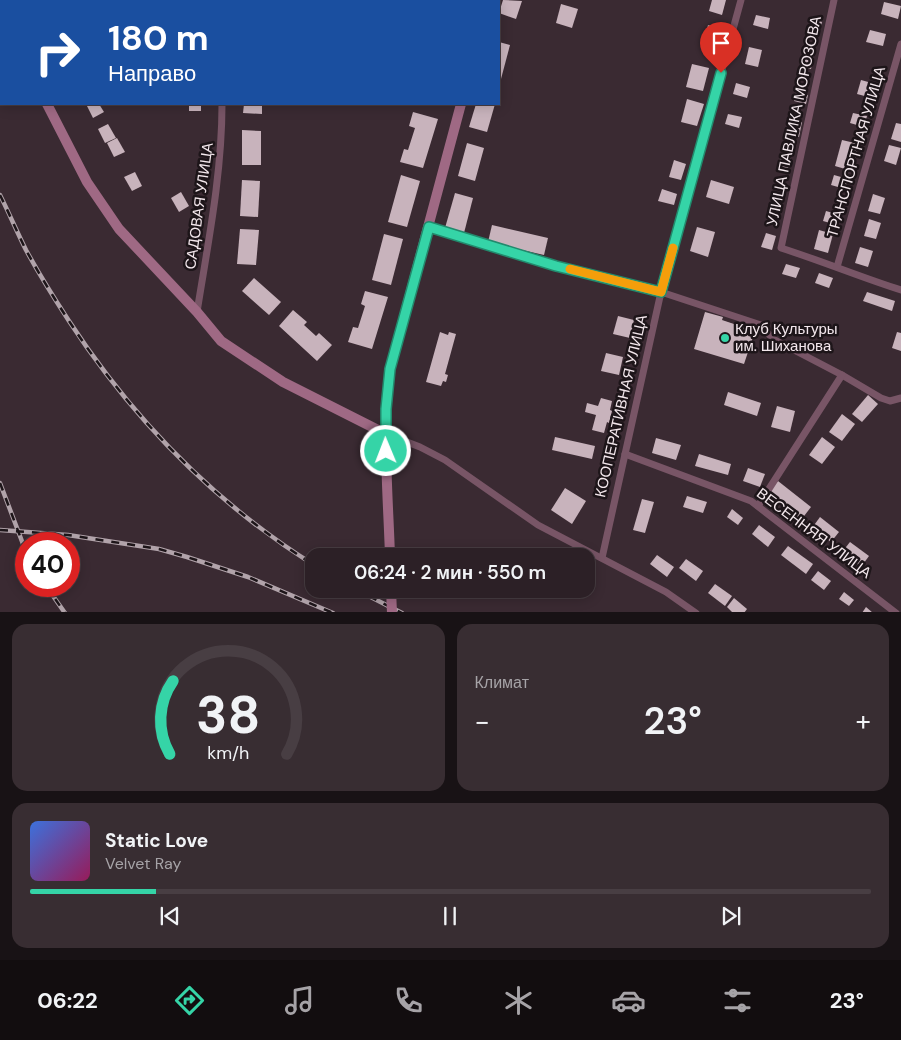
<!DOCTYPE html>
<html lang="ru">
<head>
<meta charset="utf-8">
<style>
	body { margin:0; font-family:"DM Sans",sans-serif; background:#382d32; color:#f1f3f6; height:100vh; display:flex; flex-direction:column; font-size:19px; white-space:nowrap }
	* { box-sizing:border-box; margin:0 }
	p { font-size:16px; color:#a6a3a7 }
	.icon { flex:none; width:28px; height:28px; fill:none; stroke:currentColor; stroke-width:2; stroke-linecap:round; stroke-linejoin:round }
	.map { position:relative; height:612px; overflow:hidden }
	.sheet { display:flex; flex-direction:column; gap:12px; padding:12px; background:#181215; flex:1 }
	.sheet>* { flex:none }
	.banner { position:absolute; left:0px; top:0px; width:500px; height:105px; box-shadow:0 2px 12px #0003,0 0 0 1px #483e43; background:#1a4fa0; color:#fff; overflow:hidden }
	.speed { position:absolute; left:15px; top:532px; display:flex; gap:10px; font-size:25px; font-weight:700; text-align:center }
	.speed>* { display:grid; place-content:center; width:65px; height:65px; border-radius:50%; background:#2c2026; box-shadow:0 2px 12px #0003,0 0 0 1px #483e43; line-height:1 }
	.speed .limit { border:8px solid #d22; background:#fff; color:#111 }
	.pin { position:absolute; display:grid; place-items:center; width:42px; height:42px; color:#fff; margin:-51px -21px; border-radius:50% 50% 50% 0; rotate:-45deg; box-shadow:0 0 5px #0007 }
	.pin .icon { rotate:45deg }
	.me { position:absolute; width:55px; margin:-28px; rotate:359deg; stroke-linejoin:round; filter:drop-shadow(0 0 4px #0008) }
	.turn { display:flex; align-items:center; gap:18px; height:105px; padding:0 25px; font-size:22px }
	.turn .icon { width:65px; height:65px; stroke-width:2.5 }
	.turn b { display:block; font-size:35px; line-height:42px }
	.big { font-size:38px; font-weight:600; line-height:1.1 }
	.sheet .widget { flex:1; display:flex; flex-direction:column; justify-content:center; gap:8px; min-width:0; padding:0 18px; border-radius:15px; background:#382d32 }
	.sheet .dial { align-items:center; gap:0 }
	.dial svg { height:130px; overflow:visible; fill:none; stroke:#483e43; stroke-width:7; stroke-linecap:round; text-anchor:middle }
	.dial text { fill:#f1f3f6; stroke:none }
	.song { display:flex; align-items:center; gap:15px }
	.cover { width:60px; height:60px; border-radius:8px; background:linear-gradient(135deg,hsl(220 70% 55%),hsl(330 70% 35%)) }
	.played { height:5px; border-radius:2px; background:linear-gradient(90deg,#35d4a7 15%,#483e43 15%) }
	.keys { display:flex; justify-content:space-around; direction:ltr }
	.heat { display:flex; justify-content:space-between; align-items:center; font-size:28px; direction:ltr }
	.sheet .tiles { flex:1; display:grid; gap:12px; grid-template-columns:1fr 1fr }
	.widget:last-child { grid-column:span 2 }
	.trip { position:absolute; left:305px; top:548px; width:290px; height:50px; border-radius:15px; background:#2c2026; box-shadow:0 2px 12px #0003,0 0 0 1px #483e43; font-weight:600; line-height:50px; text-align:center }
	.menu { display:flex; height:80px; justify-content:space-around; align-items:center; background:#120d0f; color:#a6a3a7 }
	.menu .icon { width:35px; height:35px }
	.menu .active { color:#35d4a7 }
	.menu b { font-size:22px; color:#f1f3f6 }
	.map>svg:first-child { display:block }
</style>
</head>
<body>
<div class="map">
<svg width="901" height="613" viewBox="0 0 901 613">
	<rect width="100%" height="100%" fill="#3a2a32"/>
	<path fill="#48313c" d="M268,0H377L376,1Z"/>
	<g fill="#c8b3bc">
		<path d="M503,0L522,1L516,19L499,13Z"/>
		<path d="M712,0H726L722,15L709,11Z"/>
		<path d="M884,2L901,6L898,19L881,14Z"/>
		<path d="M561,4L578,9L572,28L556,23Z"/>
		<path d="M756,15L770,18L768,29L753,25Z"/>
		<path d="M811,19L822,22L820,30L809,27Z"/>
		<path d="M708,25L722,28L717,48L703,44Z"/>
		<path d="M870,30L886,34L883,46L866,42Z"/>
		<path d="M499,42L510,45L501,79L499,78Z"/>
		<path d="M805,46L815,49L811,69L800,67Z"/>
		<path d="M749,47L762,50L758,67L745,64Z"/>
		<path d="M692,64L709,68L703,91L686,87Z"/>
		<path d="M861,80L879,85L876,99L857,94Z"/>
		<path d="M736,83L750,87L747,98L733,94Z"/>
		<path d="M796,92L808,95L806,104L794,101Z"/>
		<path d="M687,99L704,104L697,126L681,122Z"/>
		<path d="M86,104H99L104,112L93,118Z"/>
		<rect x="189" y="104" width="12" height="7"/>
		<path d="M244,104H262V114L243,113Z"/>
		<path d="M476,104H495L487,132L469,127Z"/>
		<path d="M413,112L438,119L423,168L400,162L404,149L408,150L415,128L409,126Z"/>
		<path d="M853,113L867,116L864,127L850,123Z"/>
		<path d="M728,114L742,117L739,128L725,124Z"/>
		<path d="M791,120L802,122L799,137L788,134Z"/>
		<path d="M896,123L901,124V142L891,139Z"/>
		<path d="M108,124L116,138L105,143L98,129Z"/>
		<path d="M242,130L261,131V165H242Z"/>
		<path d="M117,138L125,152L114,157L107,143Z"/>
		<path d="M842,140L859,144L852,171L835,166Z"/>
		<path d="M467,143L484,148L475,181L458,176Z"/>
		<path d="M889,145L901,148L896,165L884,161Z"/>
		<path d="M781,155L791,158L787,172L777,169Z"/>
		<path d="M674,160L686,164L681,180L669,177Z"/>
		<path d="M135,172L142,186L132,191L124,177Z"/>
		<path d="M401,175L420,181L407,227L388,222Z"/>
		<path d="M834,175L848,179L845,189L831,185Z"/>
		<path d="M242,180L260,181L258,217L240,216Z"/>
		<path d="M711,180L734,187L729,204L706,197Z"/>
		<path d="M662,189L677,194L674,205L658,201Z"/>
		<path d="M181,192L189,206L179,212L171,198Z"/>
		<path d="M455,193L473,198L464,233L445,228Z"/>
		<path d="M873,194L885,198L880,214L868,211Z"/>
		<path d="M826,211L840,215L837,225L823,221Z"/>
		<path d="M869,219L881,223L876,239L864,236Z"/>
		<path d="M492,225L548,238L544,255L488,242Z"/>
		<path d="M697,227L715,232L708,257L690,251Z"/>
		<path d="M240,229L259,230L256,265L237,264Z"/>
		<path d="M819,230L833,234L828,253L814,249Z"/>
		<path d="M766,233L776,236L772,250L761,247Z"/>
		<path d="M384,234L403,239L391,285L372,280Z"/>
		<path d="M860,247L873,251L868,267L855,263Z"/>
		<path d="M786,264L800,268L796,278L782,274Z"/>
		<path d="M819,273L833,278L829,288L815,283Z"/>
		<path d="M254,278L281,302L269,315L242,291Z"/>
		<path d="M365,291L388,297L372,349L348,342L353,327L358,328L365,306L361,304Z"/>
		<path d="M867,292L895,301L892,311L863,301Z"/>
		<path d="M293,310L307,322L304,325L316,336L319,333L332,345L317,361L279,326Z"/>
		<path d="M705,312L723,317L722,320L740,326L741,323L756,328L744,364L694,349Z"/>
		<path d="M618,316L634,320L630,338L613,334Z"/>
		<path d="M440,332L448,335L449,332L456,334L445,374L448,375L446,382L443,381L441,386L426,382Z"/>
		<path d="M897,332L901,333V351L892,348Z"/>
		<path d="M606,353L623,357L619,375L601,371Z"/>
		<path d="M728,392L761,403L757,416L724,405Z"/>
		<path d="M868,395L878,404L862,422L852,414Z"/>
		<path d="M601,398L612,401L610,410L612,411L609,423L607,422L604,433L592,430L596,415L585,412L587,403L598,406Z"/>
		<path d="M777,406L795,411L790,432L771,427Z"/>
		<path d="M842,414L855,424L842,441L829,432Z"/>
		<path d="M555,437L595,446L592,459L552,450Z"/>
		<path d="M822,437L835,447L822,464L809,455Z"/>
		<path d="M656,438L681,445L676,460L652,453Z"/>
		<path d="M699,454L731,464L728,475L695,466Z"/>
		<path d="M748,468L765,474L760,487L743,481Z"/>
		<path d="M778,481L811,507L801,520L767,493Z"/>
		<path d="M565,488L586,501L572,524L551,510Z"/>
		<path d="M687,496L707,502L703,513L683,507Z"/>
		<path d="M642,499L654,502L645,533L633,530Z"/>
		<path d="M732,509L743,518L738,525L727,517Z"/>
		<path d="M820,517L839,532L831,542L812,528Z"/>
		<path d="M759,525L775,537L768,547L752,534Z"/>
		<path d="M850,542L869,556L861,567L842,552Z"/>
		<path d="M788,546L813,564L806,574L781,555Z"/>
		<path d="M657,555L674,567L667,577L650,564Z"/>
		<path d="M686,559L703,571L696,581L679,568Z"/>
		<path d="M818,571L831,581L824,590L811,580Z"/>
		<path d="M715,584L732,596L725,606L708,593Z"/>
		<path d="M844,592L854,600L849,606L839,599Z"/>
		<path d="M734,598L747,609L744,613H733L727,607Z"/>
		<path d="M866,607L873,613H862Z"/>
	</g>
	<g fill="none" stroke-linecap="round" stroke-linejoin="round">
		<g stroke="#785566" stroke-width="7">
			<path d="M834,0L781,248C822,261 860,277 901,290"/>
			<path d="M222,1V0"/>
			<path d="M429,227L556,266L661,292L761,325L773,339L842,375L881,398L890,401L901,398"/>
			<path d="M837,267L901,44"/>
			<path d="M197,312C208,243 222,174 222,104"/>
			<path d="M386,434L420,447L445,460L538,525L666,592L696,613"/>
			<path d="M625,454L751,501L896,613"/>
			<path d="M758,506L842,375"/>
			<path d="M602,558L661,292L741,0"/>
		</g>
		<g stroke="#9f6984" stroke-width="10">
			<path d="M487,1V0"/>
			<path d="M0,11L1,14"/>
			<path d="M47,104L87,182L119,229L197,312L221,341L283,382L386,434"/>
			<path d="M390,556C388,494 382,431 390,369L461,104"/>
		</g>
		<g stroke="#b1a3aa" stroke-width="4.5">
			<g id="rail">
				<path d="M0,195C9,213 17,232 26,250C39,274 54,298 69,321C133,419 215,503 314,565"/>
				<path d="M0,483L26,552"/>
				<path d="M0,530L68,535L159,549L187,557L248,577L333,613"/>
				<path d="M46,586L65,613"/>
				<path d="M355,589L402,613"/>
			</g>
		</g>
		<use href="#rail" stroke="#1d1519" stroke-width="2.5" stroke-dasharray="8" stroke-linecap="butt"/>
		<path stroke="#9f6984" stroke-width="10" d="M391,589L392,613"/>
	</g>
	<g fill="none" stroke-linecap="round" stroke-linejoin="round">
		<g stroke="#228a6d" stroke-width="12">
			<path id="route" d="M386,451V409L390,369L429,227L556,266L661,292L721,73"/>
		</g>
		<use href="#route" stroke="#35d4a7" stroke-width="9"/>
		<path stroke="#f59e0b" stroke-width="9" d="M570,269L661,292L673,248"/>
	</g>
	<circle fill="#35d4a7" stroke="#1d1519" stroke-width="2" cx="725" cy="338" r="5"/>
	<g text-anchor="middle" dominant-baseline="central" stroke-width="5" stroke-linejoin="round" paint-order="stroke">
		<g font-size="15" fill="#f3e7ec" stroke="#1d1519">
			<text transform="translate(794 121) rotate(-78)">УЛИЦА ПАВЛИКА МОРОЗОВА</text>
			<text transform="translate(856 152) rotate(-74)">ТРАНСПОРТНАЯ УЛИЦА</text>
			<text transform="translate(199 206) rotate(-82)">САДОВАЯ УЛИЦА</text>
			<text transform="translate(621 406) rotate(-77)">КООПЕРАТИВНАЯ УЛИЦА</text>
			<text transform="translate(814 533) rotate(37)">ВЕСЕННЯЯ УЛИЦА</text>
		</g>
		<g font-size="15" fill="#f3e7ec" stroke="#1d1519" text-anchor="start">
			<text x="735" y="329">Клуб Культуры<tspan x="735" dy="17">им. Шиханова</tspan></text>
		</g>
	</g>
</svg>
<div class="speed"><div class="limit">40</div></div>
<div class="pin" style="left:721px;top:73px;background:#d93025"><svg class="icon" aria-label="arrive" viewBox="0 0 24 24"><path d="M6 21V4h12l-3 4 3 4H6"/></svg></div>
<svg class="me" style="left:386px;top:451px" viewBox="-20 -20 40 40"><circle r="17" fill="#35d4a7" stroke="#fff" stroke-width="3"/><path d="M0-11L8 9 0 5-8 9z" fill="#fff"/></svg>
<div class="trip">06:24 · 2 мин · 550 m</div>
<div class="banner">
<div class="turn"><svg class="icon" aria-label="right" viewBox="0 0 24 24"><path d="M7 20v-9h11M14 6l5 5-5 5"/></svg><div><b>180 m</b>Направо</div></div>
</div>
</div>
<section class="sheet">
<div class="tiles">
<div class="widget dial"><svg viewBox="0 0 100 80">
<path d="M14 69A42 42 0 1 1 86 69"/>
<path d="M14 69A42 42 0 0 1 16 24" stroke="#35d4a7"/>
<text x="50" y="56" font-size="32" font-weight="700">38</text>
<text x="50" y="72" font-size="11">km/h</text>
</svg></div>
<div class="widget"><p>Климат</p>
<div class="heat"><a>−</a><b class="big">23°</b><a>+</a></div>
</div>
<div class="widget">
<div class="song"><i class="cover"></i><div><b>Static Love</b><p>Velvet Ray</p></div></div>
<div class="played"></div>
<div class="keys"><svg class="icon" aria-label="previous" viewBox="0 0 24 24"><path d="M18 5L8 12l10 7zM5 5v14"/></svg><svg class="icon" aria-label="pause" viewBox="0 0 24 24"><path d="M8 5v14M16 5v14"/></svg><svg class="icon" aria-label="next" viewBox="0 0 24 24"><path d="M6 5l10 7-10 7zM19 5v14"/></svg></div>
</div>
</div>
</section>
<nav class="menu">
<b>06:22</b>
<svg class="icon active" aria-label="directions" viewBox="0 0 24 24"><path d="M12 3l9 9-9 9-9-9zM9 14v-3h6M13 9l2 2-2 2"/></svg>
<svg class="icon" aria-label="music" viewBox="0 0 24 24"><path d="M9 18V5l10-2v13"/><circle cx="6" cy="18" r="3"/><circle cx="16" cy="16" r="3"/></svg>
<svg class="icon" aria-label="phone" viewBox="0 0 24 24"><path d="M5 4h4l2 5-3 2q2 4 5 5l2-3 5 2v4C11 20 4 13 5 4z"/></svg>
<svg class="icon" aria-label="climate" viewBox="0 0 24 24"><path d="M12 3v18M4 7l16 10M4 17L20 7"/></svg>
<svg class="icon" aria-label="car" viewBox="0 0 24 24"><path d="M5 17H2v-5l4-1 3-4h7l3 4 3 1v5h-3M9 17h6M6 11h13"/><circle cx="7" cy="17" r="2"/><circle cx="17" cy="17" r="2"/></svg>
<svg class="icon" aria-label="filters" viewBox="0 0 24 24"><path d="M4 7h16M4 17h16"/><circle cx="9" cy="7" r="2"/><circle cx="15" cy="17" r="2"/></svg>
<b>23°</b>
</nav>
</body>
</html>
